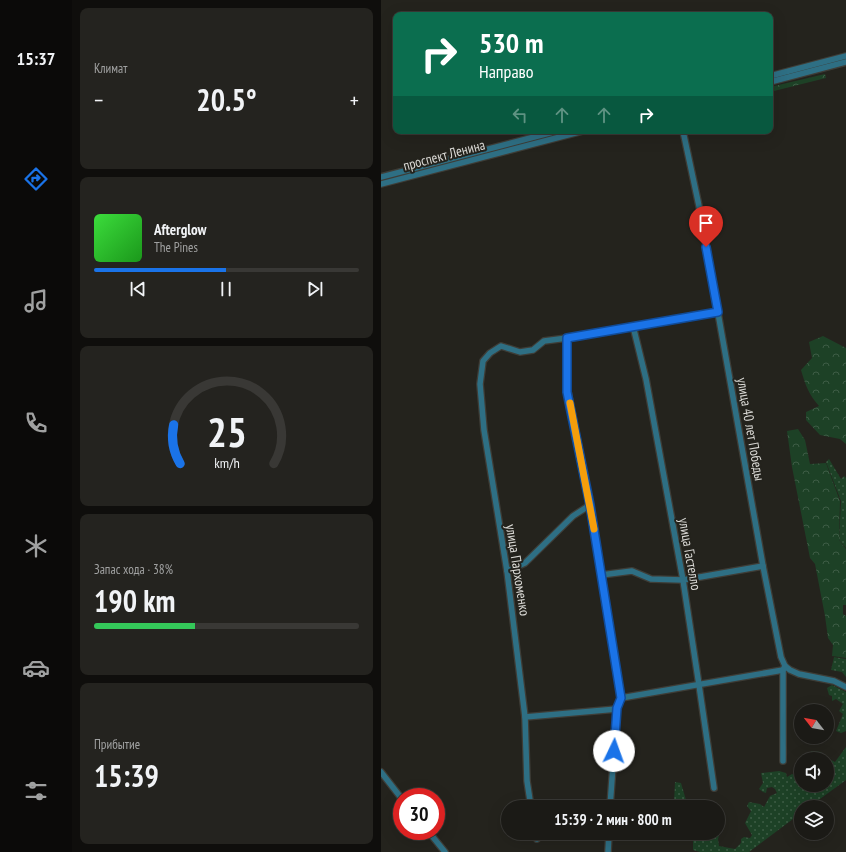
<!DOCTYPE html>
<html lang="ru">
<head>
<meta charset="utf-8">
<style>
	body { margin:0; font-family:"PT Sans Narrow",sans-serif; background:#24231f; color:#f1f3f6; height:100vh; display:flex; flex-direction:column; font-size:15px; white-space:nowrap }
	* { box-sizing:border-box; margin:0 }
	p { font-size:13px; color:#a0a1a1 }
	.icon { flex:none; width:22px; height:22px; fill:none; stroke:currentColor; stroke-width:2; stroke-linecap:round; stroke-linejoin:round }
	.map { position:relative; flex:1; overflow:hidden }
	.panel { display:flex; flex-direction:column; gap:8px; padding:8px; background:#0f0e0c; width:309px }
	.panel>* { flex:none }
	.hud { position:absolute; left:12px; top:12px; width:380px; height:122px; border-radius:8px; box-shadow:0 4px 16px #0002,0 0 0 1px #393835; background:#0b6e4f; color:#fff; overflow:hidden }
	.needle { width:26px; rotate:301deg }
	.fabs { position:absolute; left:413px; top:704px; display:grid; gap:8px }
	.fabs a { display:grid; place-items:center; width:40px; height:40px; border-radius:50%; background:#1b1a16; box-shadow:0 4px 16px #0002,0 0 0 1px #393835; font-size:20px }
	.speed { position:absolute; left:12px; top:788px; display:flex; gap:8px; font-size:20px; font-weight:700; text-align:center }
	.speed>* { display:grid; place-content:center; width:52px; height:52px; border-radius:50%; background:#1b1a16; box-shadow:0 4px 16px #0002,0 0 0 1px #393835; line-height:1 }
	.speed .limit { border:6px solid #d22; background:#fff; color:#111 }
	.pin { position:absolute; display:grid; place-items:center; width:34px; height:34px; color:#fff; margin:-41px -17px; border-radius:50% 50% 50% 0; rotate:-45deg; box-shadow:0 0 4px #0007 }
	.pin .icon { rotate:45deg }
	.me { position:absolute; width:44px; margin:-22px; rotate:3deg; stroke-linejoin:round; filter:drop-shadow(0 0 3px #0008) }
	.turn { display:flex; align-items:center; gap:14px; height:84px; padding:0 20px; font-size:18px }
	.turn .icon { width:52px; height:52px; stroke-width:2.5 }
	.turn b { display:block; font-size:28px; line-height:34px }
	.lanes { display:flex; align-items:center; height:38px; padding:0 20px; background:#0003; justify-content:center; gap:20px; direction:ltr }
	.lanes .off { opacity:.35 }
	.big { font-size:30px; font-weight:700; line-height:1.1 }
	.panel .widget { flex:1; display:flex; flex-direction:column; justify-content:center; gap:6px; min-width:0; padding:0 14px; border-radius:8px; background:#24231f }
	.panel .dial { align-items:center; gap:0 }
	.dial svg { height:104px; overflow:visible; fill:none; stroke:#393835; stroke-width:7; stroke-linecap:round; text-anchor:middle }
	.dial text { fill:#f1f3f6; stroke:none }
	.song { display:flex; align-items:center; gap:12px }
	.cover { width:48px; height:48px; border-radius:6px; background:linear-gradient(135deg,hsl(120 70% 55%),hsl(120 70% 35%)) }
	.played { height:4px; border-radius:2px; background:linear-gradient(90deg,#1a73e8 50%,#393835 50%) }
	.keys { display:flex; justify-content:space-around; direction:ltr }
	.heat { display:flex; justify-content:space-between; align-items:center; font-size:22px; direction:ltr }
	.charge { height:6px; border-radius:3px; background:linear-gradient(90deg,#34c759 38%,#393835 0) }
	.trip { position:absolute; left:120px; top:800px; width:224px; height:40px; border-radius:20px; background:#1b1a16; box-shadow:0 4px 16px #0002,0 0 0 1px #393835; font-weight:700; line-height:40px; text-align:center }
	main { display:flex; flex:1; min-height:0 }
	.dock { display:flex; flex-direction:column; width:72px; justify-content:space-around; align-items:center; background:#0b0a09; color:#a0a1a1 }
	.dock .icon { width:28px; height:28px }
	.dock .current { color:#1a73e8 }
	.dock b { font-size:18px; color:#f1f3f6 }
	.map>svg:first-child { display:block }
</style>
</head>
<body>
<main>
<nav class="dock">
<b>15:37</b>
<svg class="icon current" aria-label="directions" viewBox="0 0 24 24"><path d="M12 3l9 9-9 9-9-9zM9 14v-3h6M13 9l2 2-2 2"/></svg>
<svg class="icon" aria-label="music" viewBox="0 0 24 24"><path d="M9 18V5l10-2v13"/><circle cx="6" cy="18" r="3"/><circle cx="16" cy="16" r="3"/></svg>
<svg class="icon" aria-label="phone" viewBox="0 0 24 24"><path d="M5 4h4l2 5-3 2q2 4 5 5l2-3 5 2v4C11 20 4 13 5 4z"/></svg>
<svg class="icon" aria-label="climate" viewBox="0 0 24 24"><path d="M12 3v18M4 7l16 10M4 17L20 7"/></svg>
<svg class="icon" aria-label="car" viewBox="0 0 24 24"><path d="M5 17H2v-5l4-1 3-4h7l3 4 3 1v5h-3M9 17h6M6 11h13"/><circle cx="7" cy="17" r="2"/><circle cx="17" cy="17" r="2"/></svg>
<svg class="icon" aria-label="filters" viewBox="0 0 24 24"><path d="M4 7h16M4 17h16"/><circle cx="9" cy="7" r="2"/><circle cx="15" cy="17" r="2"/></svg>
</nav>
<section class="panel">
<div class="widget"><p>Климат</p>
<div class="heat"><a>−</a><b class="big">20.5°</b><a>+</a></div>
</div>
<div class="widget">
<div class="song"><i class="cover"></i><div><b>Afterglow</b><p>The Pines</p></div></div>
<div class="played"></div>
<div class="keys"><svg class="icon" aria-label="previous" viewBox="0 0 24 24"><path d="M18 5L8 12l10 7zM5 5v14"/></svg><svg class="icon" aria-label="pause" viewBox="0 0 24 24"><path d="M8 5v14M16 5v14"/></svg><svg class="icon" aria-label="next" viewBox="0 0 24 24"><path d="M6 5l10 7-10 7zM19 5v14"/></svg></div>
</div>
<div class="widget dial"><svg viewBox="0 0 100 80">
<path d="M14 69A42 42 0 1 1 86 69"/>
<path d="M14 69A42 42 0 0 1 9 39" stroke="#1a73e8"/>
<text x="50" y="56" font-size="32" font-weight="700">25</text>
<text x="50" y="72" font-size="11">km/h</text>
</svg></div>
<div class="widget"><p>Запас хода · 38%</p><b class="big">190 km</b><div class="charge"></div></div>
<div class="widget"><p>Прибытие</p><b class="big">15:39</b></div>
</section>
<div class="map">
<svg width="465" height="852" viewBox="0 0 465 852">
	<defs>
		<pattern id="grass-dots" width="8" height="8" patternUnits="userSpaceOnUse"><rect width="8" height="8" fill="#1d4126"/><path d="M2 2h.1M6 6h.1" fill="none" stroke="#3d5c45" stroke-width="1.8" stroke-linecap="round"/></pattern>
		<pattern id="forest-crowns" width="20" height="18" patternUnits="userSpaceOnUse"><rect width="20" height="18" fill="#1d4126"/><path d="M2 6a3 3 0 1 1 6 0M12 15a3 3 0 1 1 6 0" fill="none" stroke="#3d5c45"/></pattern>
	</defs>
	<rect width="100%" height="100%" fill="#24231d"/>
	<g fill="url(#grass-dots)">
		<path d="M448,459L460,479L463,476L465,478V548L458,540L460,501L445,462Z"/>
		<path d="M453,657L465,659V677L461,672L450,670Z"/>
		<path d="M451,685L465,692V731L460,733L455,731L462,714L458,711L462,704L455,699L451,701V696L448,695L446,688Z"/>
		<path d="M465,747V780L428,807H420V813L368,852H319L312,850V841L308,835L299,836L291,833H337V816L340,828L337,839L338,846L354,849L360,843V839L363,837L369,838L371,835L364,823L370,811L366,806L368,802L379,804L383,807L389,796L396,793L394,789L391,787L386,788L385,793L382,792L378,789L382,783L380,773L398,771L405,773L406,777L411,774L416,776L420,771V785H446V759H435L436,758L429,757L430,751L440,752L444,757L454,762Z"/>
		<path d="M294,782L300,783L307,807H285V802L293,803Z"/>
	</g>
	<g fill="url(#forest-crowns)">
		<path d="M444,74L445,78L389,92V87Z"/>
		<path d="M442,336L465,348V444L459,439L439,435L425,420V412L438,406C428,395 424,384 420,370L431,358L428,342Z"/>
		<path d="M417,429L424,440L429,464L445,463L459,501L458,540L465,549V605H462V614L465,616V658L451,656L452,645L447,638L444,616L434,564L429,558L411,467L406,431Z"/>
	</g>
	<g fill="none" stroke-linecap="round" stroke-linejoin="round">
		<g stroke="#3e3d37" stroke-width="8">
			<g id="minor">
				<path d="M389,76L465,56"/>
				<path d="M389,82L465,62"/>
				<path d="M302,131L318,206L382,566L400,657L404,666L409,670L418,674L453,681L465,687"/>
				<path d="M0,177L176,131"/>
				<path d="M0,184L202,131"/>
				<path d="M252,326L265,379L302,580L318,685L333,788"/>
				<path d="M186,338L187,392L209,505L240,698L236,709L229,807"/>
				<path d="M126,571L144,563L192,516L209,505"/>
				<path d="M220,575L251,571L270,579L302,580L382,566"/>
				<path d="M402,670V761"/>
				<path d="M240,698L402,670L404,666"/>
				<path d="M144,717L236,709"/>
				<path d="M0,772L21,799"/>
				<path d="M150,807L146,781L144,717L126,571L103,430L99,384L102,361L109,353L120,346L139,352L152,350L163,341L186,338L337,312"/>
				<path d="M47,831L64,852"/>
				<path d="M155,833L156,839"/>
				<path d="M227,852L228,833"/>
			</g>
		</g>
		<use href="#minor" stroke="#2e6f84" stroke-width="5.5"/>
	</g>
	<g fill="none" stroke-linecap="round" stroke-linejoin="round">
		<g stroke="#114b97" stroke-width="10">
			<path id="route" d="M233,751L236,708L240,698L209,505L186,392V338L337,312L325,247"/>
		</g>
		<use href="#route" stroke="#1a73e8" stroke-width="7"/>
		<path stroke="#f59e0b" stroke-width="7" d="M189,403L213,529"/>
	</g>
	<g text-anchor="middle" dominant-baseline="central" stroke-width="4" stroke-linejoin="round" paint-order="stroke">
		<g font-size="14" fill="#dbdad6" stroke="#24231d">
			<text transform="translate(63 155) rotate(-15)">проспект Ленина</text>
			<text transform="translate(370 429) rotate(80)">улица 40 лет Победы</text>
			<text transform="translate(309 554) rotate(80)">улица Гастелло</text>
			<text transform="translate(137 570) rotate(81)">улица Пархоменко</text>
		</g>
	</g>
</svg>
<div class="fabs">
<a><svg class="needle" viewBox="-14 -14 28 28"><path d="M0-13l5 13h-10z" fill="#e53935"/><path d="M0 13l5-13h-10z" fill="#a0a1a1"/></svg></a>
<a><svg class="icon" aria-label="sound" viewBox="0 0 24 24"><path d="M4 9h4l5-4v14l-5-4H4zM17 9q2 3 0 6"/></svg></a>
<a><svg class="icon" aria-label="layers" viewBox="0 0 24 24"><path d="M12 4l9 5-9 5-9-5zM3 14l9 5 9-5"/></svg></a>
</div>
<div class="speed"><div class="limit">30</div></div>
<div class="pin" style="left:325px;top:247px;background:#d93025"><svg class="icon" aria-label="arrive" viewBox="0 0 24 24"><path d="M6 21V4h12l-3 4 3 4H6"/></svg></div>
<svg class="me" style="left:233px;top:751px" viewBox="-20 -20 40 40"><circle r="19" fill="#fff"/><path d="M0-13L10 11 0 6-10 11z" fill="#1a73e8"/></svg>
<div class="trip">15:39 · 2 мин · 800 m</div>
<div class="hud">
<div class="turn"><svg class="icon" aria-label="right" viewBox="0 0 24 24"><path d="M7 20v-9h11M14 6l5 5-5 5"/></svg><div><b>530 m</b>Направо</div></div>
<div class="lanes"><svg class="icon off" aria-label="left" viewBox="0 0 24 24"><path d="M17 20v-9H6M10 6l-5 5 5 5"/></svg><svg class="icon off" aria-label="ahead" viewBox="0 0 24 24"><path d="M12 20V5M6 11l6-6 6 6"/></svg><svg class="icon off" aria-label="ahead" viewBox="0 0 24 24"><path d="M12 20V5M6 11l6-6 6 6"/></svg><svg class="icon" aria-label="right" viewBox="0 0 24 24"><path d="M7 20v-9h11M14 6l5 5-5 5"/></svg></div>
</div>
</div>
</main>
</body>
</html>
